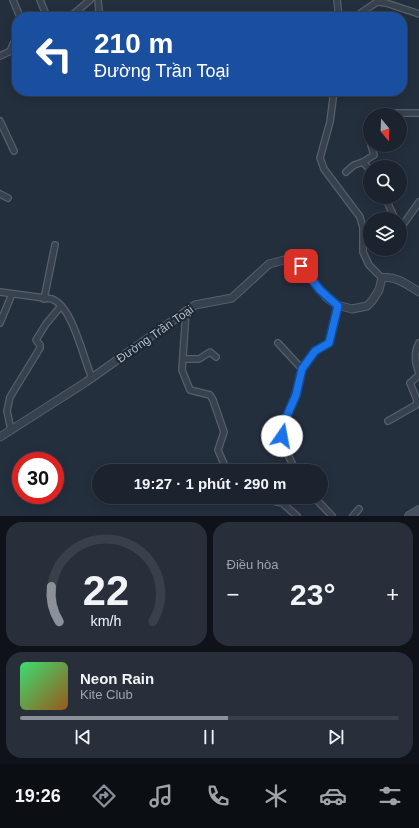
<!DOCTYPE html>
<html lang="vi">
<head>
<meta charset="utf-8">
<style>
	body { margin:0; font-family:Arial,sans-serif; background:#282f3a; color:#f1f3f6; height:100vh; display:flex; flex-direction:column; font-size:15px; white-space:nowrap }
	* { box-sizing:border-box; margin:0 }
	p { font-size:13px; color:#a0a4aa }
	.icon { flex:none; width:22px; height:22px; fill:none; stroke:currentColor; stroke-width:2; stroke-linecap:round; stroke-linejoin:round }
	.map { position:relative; height:516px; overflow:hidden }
	.sheet { display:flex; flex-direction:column; gap:6px; padding:6px; background:#0f1319; flex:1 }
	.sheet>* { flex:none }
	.banner { position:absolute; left:12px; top:12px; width:395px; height:84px; border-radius:16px; box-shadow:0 2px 10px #0003,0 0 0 1px #39404a; background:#1a4fa0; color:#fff; overflow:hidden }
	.needle { width:26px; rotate:161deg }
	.buttons { position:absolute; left:363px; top:108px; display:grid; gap:8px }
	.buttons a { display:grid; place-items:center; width:44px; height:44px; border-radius:50%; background:#1b232e; box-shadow:0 2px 10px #0003,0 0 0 1px #39404a; font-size:20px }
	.speed { position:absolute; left:12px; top:452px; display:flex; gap:8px; font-size:20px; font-weight:700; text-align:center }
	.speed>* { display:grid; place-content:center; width:52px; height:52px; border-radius:50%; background:#1b232e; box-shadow:0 2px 10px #0003,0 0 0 1px #39404a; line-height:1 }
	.speed .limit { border:6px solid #d22; background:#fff; color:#111 }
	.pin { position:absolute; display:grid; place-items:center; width:34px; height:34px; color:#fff; margin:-17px; border-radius:8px; box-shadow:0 2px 6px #0006 }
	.me { position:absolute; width:44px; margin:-22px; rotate:12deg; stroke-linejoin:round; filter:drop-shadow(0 0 3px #0008) }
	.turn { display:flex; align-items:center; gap:14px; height:84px; padding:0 16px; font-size:18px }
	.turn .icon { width:52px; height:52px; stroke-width:2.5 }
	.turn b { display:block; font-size:28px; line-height:34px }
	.big { font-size:30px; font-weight:700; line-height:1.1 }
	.sheet .card { flex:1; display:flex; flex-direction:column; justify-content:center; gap:6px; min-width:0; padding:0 14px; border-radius:16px; background:#282f3a }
	.sheet .dial { align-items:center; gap:0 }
	.dial svg { height:104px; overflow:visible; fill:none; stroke:#39404a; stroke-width:7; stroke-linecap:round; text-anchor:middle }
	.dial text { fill:#f1f3f6; stroke:none }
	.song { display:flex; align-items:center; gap:12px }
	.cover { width:48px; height:48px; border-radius:6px; background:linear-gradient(135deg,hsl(140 70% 55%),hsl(30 70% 35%)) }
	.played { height:4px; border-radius:2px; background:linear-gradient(90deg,#8c9099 55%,#39404a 55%) }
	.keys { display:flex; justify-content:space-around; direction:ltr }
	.heat { display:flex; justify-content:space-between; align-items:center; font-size:22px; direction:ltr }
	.sheet .tiles { flex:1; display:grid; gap:6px; grid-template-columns:1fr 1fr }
	.card:last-child { grid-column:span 2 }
	.trip { position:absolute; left:92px; top:464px; width:236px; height:40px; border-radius:20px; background:#1b232e; box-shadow:0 2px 10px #0003,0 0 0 1px #39404a; font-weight:700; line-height:40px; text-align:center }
	.tabs { display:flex; height:64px; justify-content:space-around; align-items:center; background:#0b0e12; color:#a0a4aa }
	.tabs .icon { width:28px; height:28px }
	.tabs .on { color:#8c9099 }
	.tabs b { font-size:18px; color:#f1f3f6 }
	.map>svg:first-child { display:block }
</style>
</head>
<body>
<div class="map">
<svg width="419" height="516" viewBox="0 0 419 516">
	<rect width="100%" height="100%" fill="#242f3e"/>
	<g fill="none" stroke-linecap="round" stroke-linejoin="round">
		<g stroke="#565f6c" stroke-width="8">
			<g id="minor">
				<path d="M13,0L20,17"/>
				<path d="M40,0L47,17"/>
				<path d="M337,0L339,17"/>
				<path d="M70,17L90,0"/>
				<path d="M97,17L99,11L98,0"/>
				<path d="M355,17L377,2L386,3L419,14"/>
				<path d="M11,49L17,35"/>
				<path d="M0,56L17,48"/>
				<path d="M334,91L330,122L320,158L324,169L360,217L363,228V252L369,265L382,278"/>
				<path d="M379,115L380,113H419"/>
				<path d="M0,121L14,151"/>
				<path d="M370,170L363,162L374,155L371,145"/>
				<path d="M346,172L354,165L363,162"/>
				<path d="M0,194L8,198"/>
				<path d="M385,197L395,219"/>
				<path d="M400,229L419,202"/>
				<path d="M0,292L52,299C73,307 83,358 92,378"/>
				<path d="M44,299L55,245"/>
				<path d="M186,311L182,370L190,390L210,395L213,400L224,432L218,450L227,471"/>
				<path d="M0,323L12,294"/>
				<path d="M278,343L302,369"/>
				<path d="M419,343C414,352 415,363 419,373"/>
				<path d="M183,359H199L210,352L216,357"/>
				<path d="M388,421L416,405L417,400L410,383L419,375"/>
				<path d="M11,430L7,411L10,397L40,348V345L36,340L46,324L61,306"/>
				<path d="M296,471L285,449L282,442V431L295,395L303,366L315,351L329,343L337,305"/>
				<path d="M257,497L282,503L297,516"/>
				<path d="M314,497L332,516"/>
				<path d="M353,516L359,509"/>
			</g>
		</g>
		<g stroke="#565f6c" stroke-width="9">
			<path id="tertiary" d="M0,437L86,382L195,305L232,298L269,264L284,260L301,266L326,297L337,305L352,309L367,306L372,301L379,290L382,278C395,275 408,285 419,292"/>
		</g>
		<g stroke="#565f6c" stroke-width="10">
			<path id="secondary" d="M409,516L419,510"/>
		</g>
		<use href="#minor" stroke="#38414e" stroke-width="5.5"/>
		<use href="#tertiary" stroke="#38414e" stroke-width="7"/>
		<use href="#secondary" stroke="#465061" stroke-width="8"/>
	</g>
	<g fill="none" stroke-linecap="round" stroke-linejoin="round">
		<g stroke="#114b97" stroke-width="10">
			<path id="route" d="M282,436L286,418L296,395L302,369L315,351L329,343L338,306L320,290L301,266"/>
		</g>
		<use href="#route" stroke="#1a73e8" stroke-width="7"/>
	</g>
	<g text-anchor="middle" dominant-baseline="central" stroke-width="4" stroke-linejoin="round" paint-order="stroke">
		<g font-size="12" fill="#b4bcc9" stroke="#1d2633">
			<text transform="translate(155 334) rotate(-35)">Đường Trần Toại</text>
		</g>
	</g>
</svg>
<div class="buttons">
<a><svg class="needle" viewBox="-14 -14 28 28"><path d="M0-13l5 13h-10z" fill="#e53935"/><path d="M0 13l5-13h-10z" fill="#a0a4aa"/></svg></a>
<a><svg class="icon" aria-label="search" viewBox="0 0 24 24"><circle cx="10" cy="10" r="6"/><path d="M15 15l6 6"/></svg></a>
<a><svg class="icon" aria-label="layers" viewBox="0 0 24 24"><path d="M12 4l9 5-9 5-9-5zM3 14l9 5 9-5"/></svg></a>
</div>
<div class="speed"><div class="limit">30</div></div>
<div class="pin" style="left:301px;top:266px;background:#d93025"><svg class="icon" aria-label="arrive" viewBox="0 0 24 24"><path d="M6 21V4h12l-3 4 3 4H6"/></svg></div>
<svg class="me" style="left:282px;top:436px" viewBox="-20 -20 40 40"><circle r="19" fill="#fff"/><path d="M0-13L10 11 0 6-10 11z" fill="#1a73e8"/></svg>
<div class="trip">19:27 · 1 phút · 290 m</div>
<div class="banner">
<div class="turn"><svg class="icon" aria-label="left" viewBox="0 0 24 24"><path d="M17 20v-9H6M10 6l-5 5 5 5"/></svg><div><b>210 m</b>Đường Trần Toại</div></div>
</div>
</div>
<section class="sheet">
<div class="tiles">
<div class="card dial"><svg viewBox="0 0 100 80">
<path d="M14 69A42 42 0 1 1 86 69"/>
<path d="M14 69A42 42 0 0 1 8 42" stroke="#8c9099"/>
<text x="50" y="56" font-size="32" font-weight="700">22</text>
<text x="50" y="72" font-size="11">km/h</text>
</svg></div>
<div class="card"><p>Điều hòa</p>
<div class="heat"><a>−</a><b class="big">23°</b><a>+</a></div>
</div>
<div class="card">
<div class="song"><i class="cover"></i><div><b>Neon Rain</b><p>Kite Club</p></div></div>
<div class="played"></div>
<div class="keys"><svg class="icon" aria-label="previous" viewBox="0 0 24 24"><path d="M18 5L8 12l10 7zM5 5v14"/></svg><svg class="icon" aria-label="pause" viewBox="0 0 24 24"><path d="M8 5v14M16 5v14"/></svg><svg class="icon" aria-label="next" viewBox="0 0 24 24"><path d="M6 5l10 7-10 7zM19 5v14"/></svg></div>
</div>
</div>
</section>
<nav class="tabs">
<b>19:26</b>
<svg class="icon on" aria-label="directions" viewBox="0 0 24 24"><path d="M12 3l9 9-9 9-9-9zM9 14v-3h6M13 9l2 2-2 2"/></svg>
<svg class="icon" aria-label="music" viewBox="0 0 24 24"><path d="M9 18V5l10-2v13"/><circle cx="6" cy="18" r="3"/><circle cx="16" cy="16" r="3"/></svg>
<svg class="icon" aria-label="phone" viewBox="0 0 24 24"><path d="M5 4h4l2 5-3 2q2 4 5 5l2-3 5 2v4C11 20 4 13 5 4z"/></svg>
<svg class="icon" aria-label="climate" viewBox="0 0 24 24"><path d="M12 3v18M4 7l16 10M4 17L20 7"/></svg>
<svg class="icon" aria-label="car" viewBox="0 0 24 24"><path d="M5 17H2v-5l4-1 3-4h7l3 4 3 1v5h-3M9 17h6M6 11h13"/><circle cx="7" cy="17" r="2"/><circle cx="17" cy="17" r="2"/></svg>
<svg class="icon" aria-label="filters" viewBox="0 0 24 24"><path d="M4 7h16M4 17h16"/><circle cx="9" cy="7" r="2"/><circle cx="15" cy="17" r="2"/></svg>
</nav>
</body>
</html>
